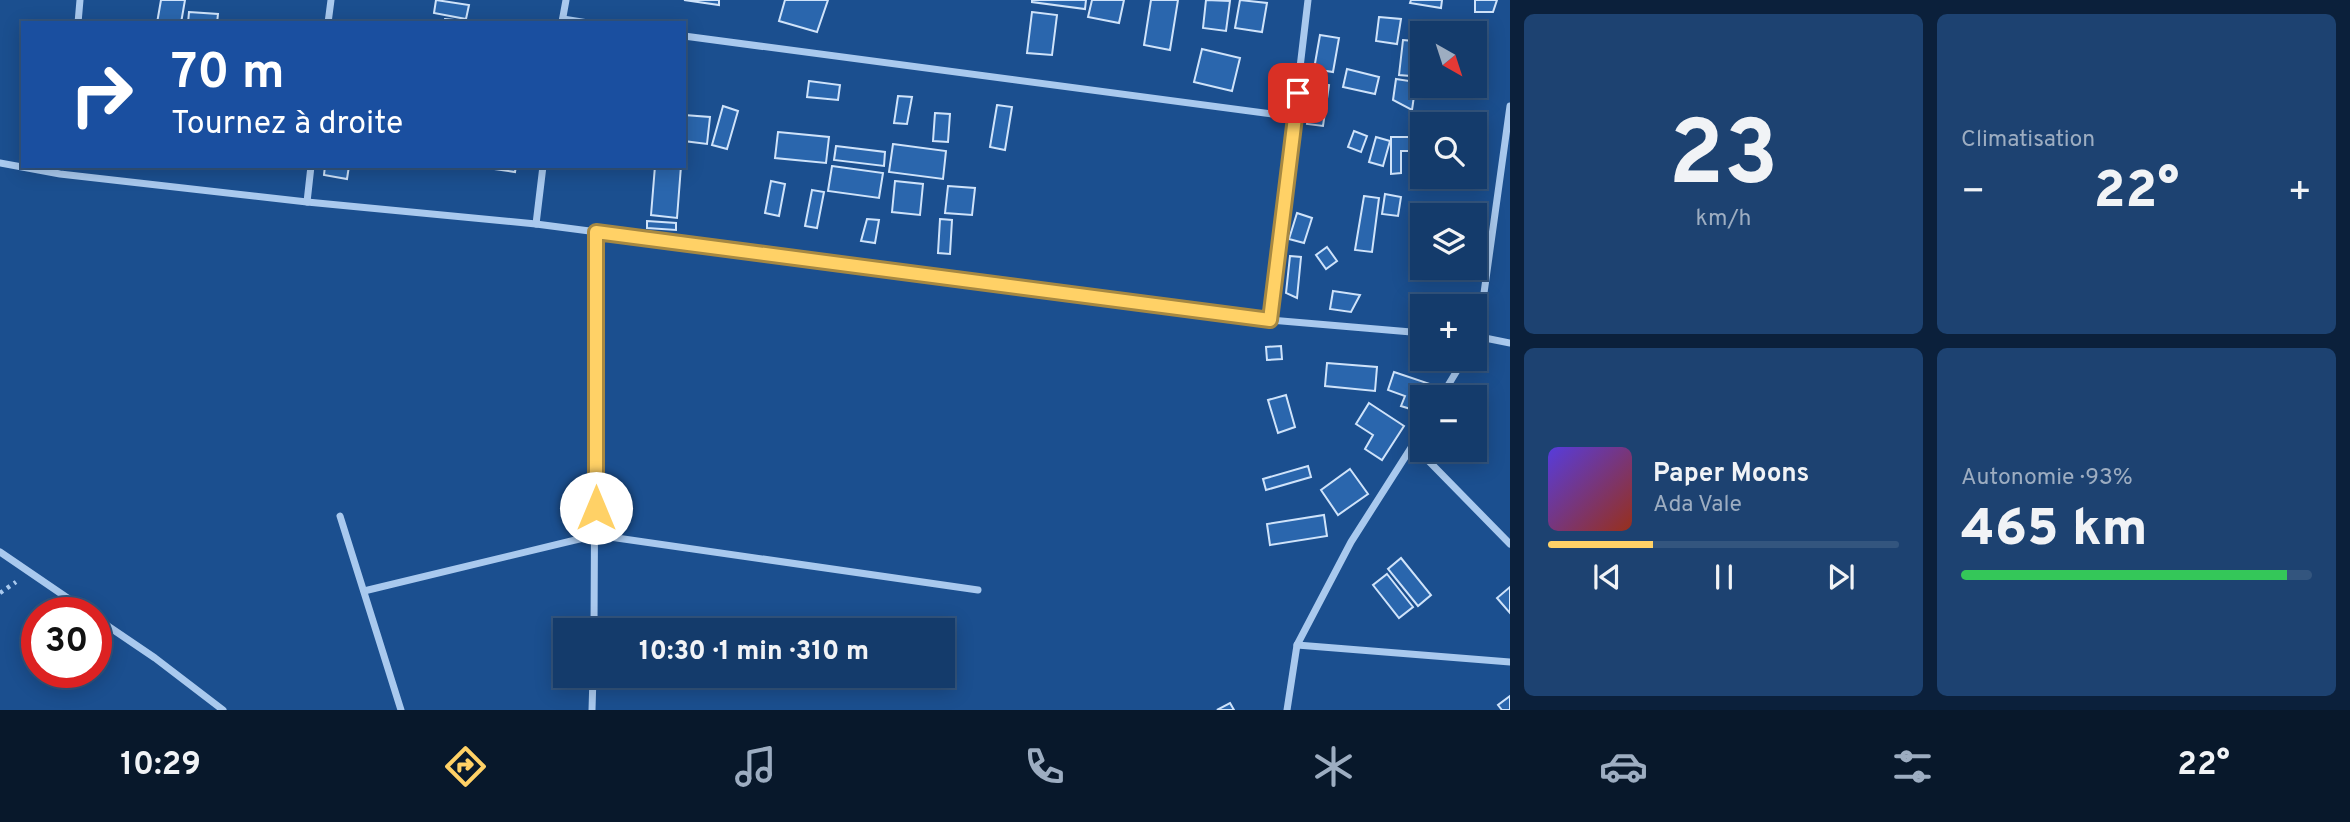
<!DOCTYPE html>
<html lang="fr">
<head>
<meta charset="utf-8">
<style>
	body { margin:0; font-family:Overpass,sans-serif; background:#1d4271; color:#f1f3f6; height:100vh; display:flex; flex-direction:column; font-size:26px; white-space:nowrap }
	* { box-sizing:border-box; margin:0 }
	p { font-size:23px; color:#9dadc1 }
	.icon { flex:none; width:38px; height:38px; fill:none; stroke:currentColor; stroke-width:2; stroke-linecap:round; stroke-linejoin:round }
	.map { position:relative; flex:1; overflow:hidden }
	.details { display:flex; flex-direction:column; gap:14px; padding:14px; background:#0b203b; width:840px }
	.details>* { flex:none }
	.guide { position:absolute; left:21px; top:21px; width:665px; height:147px; border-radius:0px; box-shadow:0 4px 18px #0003,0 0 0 2px #33557e; background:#1a4fa0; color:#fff; overflow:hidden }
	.needle { width:46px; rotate:141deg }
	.controls { position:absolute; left:1410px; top:21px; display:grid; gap:14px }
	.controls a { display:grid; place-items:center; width:77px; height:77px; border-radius:0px; background:#143b6b; box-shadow:0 4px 18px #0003,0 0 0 2px #33557e; font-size:35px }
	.speed { position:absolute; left:21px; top:597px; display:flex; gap:14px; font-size:35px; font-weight:700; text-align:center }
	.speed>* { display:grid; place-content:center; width:91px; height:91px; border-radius:50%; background:#143b6b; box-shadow:0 4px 18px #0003,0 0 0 2px #33557e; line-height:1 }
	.speed .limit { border:10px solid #d22; background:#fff; color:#111 }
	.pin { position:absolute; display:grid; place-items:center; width:60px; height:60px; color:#fff; margin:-30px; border-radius:14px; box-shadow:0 4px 10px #0006 }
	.me { position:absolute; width:77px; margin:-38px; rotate:0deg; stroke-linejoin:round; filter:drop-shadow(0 0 5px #0008) }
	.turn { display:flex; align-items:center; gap:24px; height:147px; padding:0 35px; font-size:32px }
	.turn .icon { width:91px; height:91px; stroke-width:2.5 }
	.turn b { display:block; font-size:49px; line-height:60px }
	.big { font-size:52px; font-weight:800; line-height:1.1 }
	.details .widget { flex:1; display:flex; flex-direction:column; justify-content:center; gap:10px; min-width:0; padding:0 24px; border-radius:10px; background:#1d4271 }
	.details .dial { align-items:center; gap:0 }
	.dial b { font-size:91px; line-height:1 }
	.song { display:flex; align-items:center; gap:21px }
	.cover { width:84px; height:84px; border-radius:10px; background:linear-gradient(135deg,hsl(250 70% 55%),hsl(10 70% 35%)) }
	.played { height:7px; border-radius:4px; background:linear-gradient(90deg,#ffd166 30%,#33557e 30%) }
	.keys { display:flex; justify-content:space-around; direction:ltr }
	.heat { display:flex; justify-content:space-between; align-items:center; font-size:38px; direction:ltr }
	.charge { height:10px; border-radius:5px; background:linear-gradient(90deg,#34c759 93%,#33557e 0) }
	.details .tiles { flex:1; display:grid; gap:14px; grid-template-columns:repeat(2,1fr) }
	.trip { position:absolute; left:553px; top:618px; width:402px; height:70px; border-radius:0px; background:#143b6b; box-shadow:0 4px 18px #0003,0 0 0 2px #33557e; font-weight:800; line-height:70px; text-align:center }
	.dock { display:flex; height:112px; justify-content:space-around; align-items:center; background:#08182b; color:#9dadc1 }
	.dock .icon { width:49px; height:49px }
	.dock .selected { color:#ffd166 }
	.dock b { font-size:32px; color:#f1f3f6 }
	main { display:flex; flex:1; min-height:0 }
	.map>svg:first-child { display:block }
</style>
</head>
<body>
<main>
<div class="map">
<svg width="1510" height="710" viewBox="0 0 1510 710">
	<rect width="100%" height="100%" fill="#1b4f8f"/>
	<g fill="#2a66ad" stroke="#cfe3fa" stroke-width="2">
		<path d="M161,0H185L181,23H157Z"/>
		<path d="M436,0L469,5L466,19L434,13Z"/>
		<path d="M684,0H719V5Z"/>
		<path d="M785,0H828L817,32L779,21Z"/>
		<path d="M1032,0H1086L1085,9L1032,2Z"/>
		<path d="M1092,0H1124L1119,23L1088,17Z"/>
		<path d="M1151,0H1178L1170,50L1144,45Z"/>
		<path d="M1206,0L1230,1L1226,31L1203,28Z"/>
		<path d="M1240,0L1267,3L1262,32L1235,28Z"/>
		<path d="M1411,0H1442L1441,8L1410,3Z"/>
		<path d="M1475,0H1497L1493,12H1475Z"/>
		<path d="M189,12L218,14L217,23H188Z"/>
		<path d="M1032,12L1057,15L1052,55L1027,53Z"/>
		<path d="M1379,17L1401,19L1397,44L1376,41Z"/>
		<path d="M445,19L473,22V23H444Z"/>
		<path d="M1320,35L1339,38L1333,72L1314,69Z"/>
		<path d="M1403,40L1423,42V77L1399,75Z"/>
		<path d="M1202,49L1240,58L1232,91L1194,82Z"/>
		<path d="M1347,69L1379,77L1375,94L1343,87Z"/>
		<path d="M1396,79L1416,82L1412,110L1393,100Z"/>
		<path d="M809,81L840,85L838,100L807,97Z"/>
		<path d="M1313,83L1329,85L1323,126L1307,124Z"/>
		<path d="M898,96L912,97L907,124L894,123Z"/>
		<path d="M997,105L1012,107L1005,150L990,147Z"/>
		<path d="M723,106L738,111L727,149L712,145Z"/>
		<path d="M935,113L950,114L948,142L933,141Z"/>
		<path d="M684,115L710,117L707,144L684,141Z"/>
		<path d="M1475,126L1483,127L1477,175H1475Z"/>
		<path d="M1354,131L1367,136L1361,152L1348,147Z"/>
		<path d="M778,132L829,137L826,163L775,158Z"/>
		<path d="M1376,137L1390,141L1383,166L1369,162Z"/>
		<path d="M1391,137H1423V151H1401V173L1391,174Z"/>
		<path d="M893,144L946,151L943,179L889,172Z"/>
		<path d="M836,146L885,152L884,166L834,160Z"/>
		<path d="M325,166H349L347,179L324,175Z"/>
		<path d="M473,166H516L515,172Z"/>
		<path d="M655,166H681L677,218L651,215Z"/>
		<path d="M832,166L883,173L879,198L828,191Z"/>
		<path d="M771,181L785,184L779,216L765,213Z"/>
		<path d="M895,181L923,184L920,215L892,212Z"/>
		<path d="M948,186L975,188L972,215L945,213Z"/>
		<path d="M812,190L824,192L817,228L805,226Z"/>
		<path d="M1385,194L1401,197L1398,216L1382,214Z"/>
		<path d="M1364,196L1379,198L1372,252L1355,250Z"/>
		<path d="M1297,213L1312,218L1304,243L1289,239Z"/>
		<path d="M867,219L879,220L875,243L861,241Z"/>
		<path d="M940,219L952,220L950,254L938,253Z"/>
		<path d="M647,221L676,223V230L647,228Z"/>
		<path d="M1327,247L1337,261L1326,269L1316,255Z"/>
		<path d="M1290,256L1301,257L1297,298L1286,293Z"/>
		<path d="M1333,291L1360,295L1351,312L1330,309Z"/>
		<path d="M1281,346L1282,359L1267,360L1266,347Z"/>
		<path d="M1327,363L1377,367L1375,391L1325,386Z"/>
		<path d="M1394,372L1430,384L1425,397H1423L1420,412L1401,406L1405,396L1388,390Z"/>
		<path d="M1286,395L1295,427L1278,433L1268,400Z"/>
		<path d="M1369,403L1404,426L1382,460L1365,449L1373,435L1356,424Z"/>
		<path d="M1308,466L1311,477L1266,490L1263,479Z"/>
		<path d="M1350,469L1368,494L1338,515L1321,490Z"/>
		<path d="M1324,515L1327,536L1270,545L1267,524Z"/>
		<path d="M1401,558L1431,595L1418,606L1388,569Z"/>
		<path d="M1387,574L1413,607L1399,618L1373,585Z"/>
		<path d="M1510,587V613L1497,598Z"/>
		<path d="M1510,696V710H1502L1498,705Z"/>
		<path d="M1230,703L1234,710H1217Z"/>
	</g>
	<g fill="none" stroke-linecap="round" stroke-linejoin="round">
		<path stroke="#a9c9ee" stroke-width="4.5" stroke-dasharray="3.5 5" stroke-linecap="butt" d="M0,593L16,582"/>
		<g stroke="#a9c9ee" stroke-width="7">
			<path d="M563,19L588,23"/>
			<path d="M562,22L566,0"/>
			<path d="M78,23L80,0"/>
			<path d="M328,23L331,0"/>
			<path d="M684,36L1295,117"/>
			<path d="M0,163L60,174L307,202L536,224L1270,320L1423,333"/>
			<path d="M307,202L311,166"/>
			<path d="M536,224L543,166"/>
			<path d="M1270,320L1308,0"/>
			<path d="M1475,336L1510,343"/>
			<path d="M1475,340L1478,336L1510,106"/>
			<path d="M1441,397L1464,359"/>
			<path d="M1413,445L1510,544"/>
			<path d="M340,516L401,710"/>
			<path d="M0,552L88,612"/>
			<path d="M364,591L596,535L978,590"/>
			<path d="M96,618L155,658L223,710"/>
			<path d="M594,630L596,231"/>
			<path d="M1297,645L1510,662"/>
			<path d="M592,710L593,676"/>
			<path d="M1287,710L1297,645L1351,542L1423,429"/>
		</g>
	</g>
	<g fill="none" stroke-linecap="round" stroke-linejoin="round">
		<g stroke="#a68842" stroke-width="18">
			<path id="route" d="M596,508V232L1270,320L1298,93"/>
		</g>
		<use href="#route" stroke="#ffd166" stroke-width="12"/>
	</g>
</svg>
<div class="controls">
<a><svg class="needle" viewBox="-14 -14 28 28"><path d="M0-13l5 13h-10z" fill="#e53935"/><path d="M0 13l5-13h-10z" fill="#9dadc1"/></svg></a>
<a><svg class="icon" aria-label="search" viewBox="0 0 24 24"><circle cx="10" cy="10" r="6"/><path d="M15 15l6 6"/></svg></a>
<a><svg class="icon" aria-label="layers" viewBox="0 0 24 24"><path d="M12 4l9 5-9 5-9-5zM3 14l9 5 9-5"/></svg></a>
<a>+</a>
<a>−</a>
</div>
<div class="speed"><div class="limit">30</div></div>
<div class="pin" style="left:1298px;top:93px;background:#d93025"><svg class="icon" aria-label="arrive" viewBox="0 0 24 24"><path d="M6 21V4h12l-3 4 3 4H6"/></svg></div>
<svg class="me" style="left:596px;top:508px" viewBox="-20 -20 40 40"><circle r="19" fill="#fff"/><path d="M0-13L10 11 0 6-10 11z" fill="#ffd166"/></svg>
<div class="trip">10:30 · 1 min · 310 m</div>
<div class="guide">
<div class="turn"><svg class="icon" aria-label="right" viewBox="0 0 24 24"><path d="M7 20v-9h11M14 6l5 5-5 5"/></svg><div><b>70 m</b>Tournez à droite</div></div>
</div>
</div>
<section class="details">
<div class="tiles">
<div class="widget dial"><b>23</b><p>km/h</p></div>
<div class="widget"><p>Climatisation</p>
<div class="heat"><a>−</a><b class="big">22°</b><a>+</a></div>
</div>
<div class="widget">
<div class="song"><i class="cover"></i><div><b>Paper Moons</b><p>Ada Vale</p></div></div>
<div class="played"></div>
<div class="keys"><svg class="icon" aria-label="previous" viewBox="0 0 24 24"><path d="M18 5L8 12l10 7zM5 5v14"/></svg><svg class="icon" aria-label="pause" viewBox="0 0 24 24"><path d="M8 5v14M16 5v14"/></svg><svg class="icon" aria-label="next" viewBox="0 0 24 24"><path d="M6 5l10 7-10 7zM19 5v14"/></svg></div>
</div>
<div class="widget"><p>Autonomie · 93%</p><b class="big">465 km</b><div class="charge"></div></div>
</div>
</section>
</main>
<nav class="dock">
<b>10:29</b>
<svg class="icon selected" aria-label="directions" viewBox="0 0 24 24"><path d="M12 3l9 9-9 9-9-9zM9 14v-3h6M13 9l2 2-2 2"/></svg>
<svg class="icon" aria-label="music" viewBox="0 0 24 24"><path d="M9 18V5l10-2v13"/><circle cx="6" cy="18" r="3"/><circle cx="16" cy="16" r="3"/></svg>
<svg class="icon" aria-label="phone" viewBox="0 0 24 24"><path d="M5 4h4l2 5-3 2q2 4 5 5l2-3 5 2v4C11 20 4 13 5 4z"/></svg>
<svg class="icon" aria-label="climate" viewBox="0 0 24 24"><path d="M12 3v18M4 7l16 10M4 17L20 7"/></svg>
<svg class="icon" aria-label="car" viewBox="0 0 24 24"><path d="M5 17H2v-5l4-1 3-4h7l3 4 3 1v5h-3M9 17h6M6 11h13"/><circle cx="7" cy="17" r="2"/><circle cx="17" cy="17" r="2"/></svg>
<svg class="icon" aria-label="filters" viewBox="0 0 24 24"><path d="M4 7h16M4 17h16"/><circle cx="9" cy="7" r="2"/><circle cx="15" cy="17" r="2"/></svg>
<b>22°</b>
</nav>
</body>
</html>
